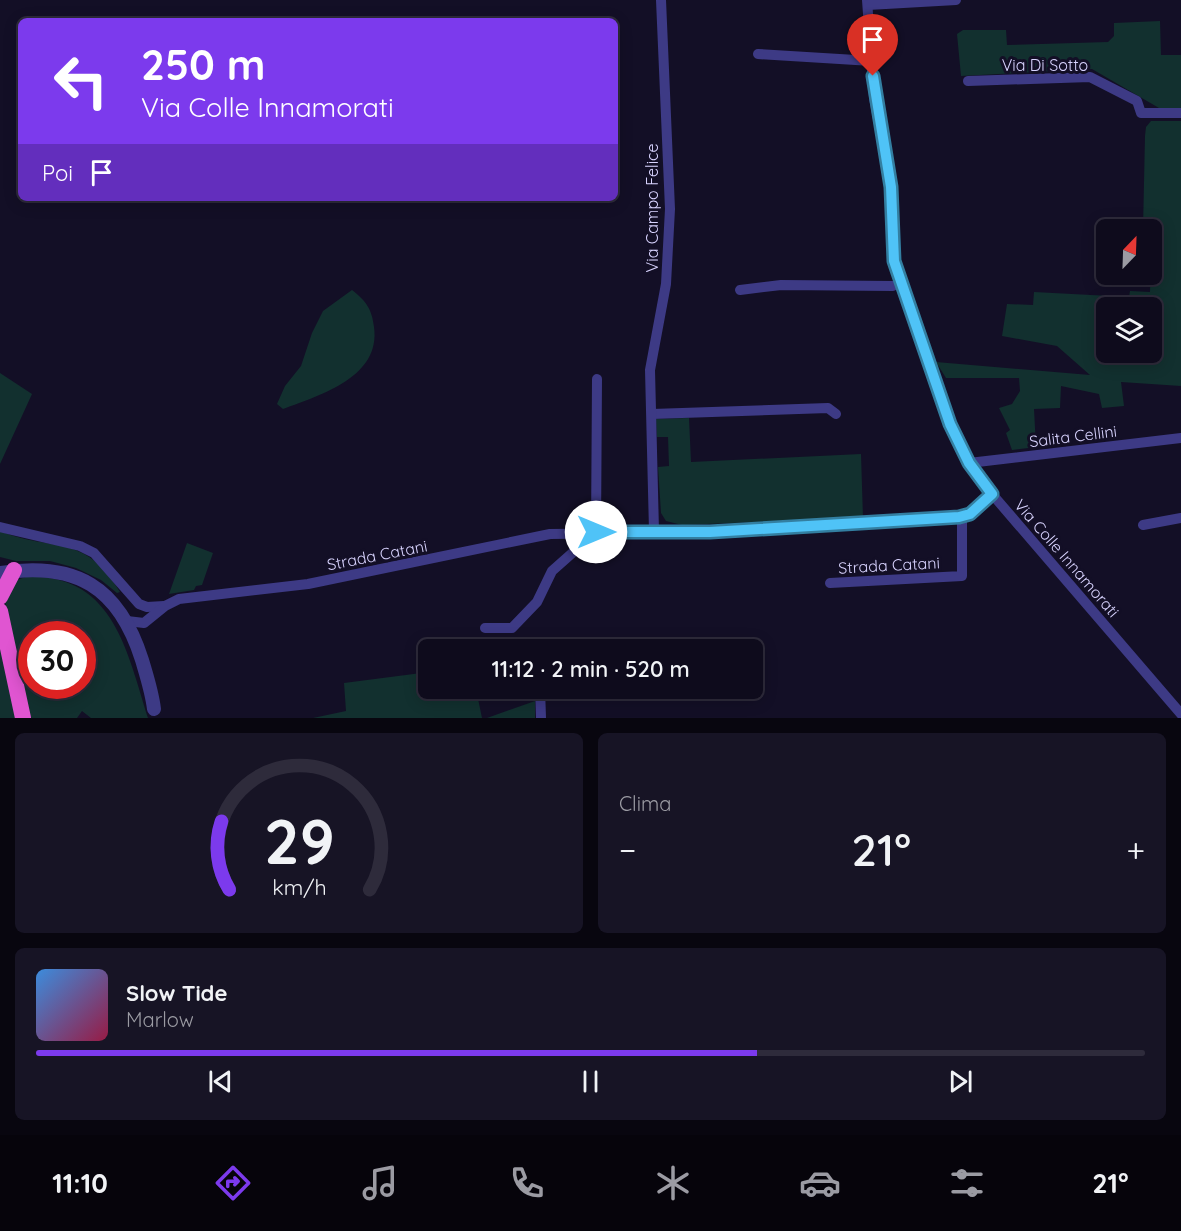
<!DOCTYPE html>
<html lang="it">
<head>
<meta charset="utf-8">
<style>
	body { margin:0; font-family:Quicksand,sans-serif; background:#171425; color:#f1f3f6; height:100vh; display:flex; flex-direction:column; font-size:22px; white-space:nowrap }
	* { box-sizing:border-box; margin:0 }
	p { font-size:20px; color:#9b9ba3 }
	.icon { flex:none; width:33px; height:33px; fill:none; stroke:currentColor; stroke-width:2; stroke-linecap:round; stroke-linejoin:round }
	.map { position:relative; height:718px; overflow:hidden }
	.sheet { display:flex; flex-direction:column; gap:15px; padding:15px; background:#08060f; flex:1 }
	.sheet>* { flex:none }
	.banner { position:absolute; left:18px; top:18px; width:600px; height:183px; border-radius:9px; box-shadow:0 3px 15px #0003,0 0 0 2px #2e2b3b; background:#7c3aed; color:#fff; overflow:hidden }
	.needle { width:39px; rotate:23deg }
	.buttons { position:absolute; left:1096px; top:219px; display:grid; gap:12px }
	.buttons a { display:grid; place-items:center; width:66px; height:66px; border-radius:9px; background:#0e0b1c; box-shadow:0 3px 15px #0003,0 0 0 2px #2e2b3b; font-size:30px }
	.speed { position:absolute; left:18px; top:621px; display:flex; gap:12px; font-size:30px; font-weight:700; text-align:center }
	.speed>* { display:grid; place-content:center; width:78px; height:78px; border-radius:50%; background:#0e0b1c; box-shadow:0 3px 15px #0003,0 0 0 2px #2e2b3b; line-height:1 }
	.speed .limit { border:9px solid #d22; background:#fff; color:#111 }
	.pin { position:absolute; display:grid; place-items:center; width:51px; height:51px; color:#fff; margin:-62px -26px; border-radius:50% 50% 50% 0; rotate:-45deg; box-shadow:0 0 6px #0007 }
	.pin .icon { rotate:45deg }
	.me { position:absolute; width:66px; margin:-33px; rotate:90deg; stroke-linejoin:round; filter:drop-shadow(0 0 4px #0008) }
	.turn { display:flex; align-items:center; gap:21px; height:126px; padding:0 24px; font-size:27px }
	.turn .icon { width:78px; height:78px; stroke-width:2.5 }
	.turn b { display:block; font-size:42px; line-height:51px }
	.then { display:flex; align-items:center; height:57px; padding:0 24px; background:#0003; gap:12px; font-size:22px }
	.big { font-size:45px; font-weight:600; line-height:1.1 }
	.sheet .tile { flex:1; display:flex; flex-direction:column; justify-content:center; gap:9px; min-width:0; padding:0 21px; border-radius:9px; background:#171425 }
	.sheet .dial { align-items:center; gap:0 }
	.dial svg { height:156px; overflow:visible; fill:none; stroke:#2e2b3b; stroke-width:7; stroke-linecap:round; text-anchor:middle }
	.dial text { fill:#f1f3f6; stroke:none }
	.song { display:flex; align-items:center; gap:18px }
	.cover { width:72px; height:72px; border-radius:9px; background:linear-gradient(135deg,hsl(210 70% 55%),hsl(340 70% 35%)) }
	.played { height:6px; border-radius:3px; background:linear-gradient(90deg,#7c3aed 65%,#2e2b3b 65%) }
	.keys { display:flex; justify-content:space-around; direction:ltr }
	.heat { display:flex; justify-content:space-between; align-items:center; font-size:33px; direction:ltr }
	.sheet .tiles { flex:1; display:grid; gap:15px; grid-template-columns:1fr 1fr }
	.tile:last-child { grid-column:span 2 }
	.trip { position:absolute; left:418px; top:639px; width:345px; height:60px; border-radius:9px; background:#0e0b1c; box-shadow:0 3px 15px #0003,0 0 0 2px #2e2b3b; font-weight:600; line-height:60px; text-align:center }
	.tabs { display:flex; height:96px; justify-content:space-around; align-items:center; background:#06040b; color:#9b9ba3 }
	.tabs .icon { width:42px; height:42px }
	.tabs .selected { color:#7c3aed }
	.tabs b { font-size:27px; color:#f1f3f6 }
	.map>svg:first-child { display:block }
</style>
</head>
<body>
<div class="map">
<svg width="1181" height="718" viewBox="0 0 1181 718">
	<rect width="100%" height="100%" fill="#130f26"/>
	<g fill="#12302f" fill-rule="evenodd">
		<path d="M1160,21L1161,55H1181V108H1159L1092,69L961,76L957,34L963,30H1006L1007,45L1108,42L1114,36V23Z"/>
		<path d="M1151,121H1181V386L1121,382L1124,406L1102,408L1099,394L1061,386L1060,408L1034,409L1036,447L1012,450L1006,433L1010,430L999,408L1012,404L1020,391L1019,378H946L936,362L1090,375L1057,346L1002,336L1007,304L1033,305L1034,292L1129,297L1130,291L1150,292L1152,230L1143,229L1145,136L1146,127ZM1107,308H1152V352H1107Z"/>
		<path d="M352,290C366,301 372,309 374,327C381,377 321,395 283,409L277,404L285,386L301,366L312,333L323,311Z"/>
		<path d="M0,373L32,394L0,464Z"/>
		<path d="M689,418L691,462L861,454L863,518L682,525L666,521L661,513L658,467L669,466L668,437H657L656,419Z"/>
		<path d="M0,531C55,553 84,532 120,592L117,593L101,580L76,568L50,561H16L0,557Z"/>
		<path d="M187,543L213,553L202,585L196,586L194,590L169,594Z"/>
		<path d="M26,577C113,573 127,651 148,718H91L82,711L77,718H29L4,597L16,580ZM32,634H82V686H32Z"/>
		<path d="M0,633L19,718H0Z"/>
		<path d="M429,672V688L476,689L482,718H313L346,711L344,683Z"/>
		<path d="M535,701V718H487Z"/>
	</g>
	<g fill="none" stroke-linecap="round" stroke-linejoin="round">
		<g stroke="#3d3a85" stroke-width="10">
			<path d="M867,0L874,98L891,187L894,261L950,424L969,463L992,494L1181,714"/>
			<path d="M868,5L956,0"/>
			<path d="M758,54L872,61"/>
			<path d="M968,81L1090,77L1137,101L1141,113H1181"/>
			<path d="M740,290L781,285L893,286"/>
			<path d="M652,414L828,408L836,414"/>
			<path d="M969,463L1181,438"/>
			<path d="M1143,525L1181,518"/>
			<path d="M0,527L80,546L94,553L139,604L147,607L164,606"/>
			<path d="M654,531L650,370L666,284L670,209L661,0"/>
			<path d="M830,583L962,576V516"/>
			<path d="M127,621L144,623L165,606L179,599L308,584L550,534L710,532L959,517L970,514L992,494"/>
			<path d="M485,628H512L537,602L552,571L596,532L597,379"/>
			<path d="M540,688L541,718"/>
		</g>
		<path stroke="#3d3a85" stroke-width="14" d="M0,573C76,561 119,587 142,660C147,677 152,692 154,709"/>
		<g stroke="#e055d1" stroke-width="16">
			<path d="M0,597L14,570"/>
			<path d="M0,611L23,718"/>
		</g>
	</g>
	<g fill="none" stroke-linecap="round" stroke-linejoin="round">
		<g stroke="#337fa1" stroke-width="15">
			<path id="route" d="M596,532H710L959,517L970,514L992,494L969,463L950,424L894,261L891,187L873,76"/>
		</g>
		<use href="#route" stroke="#4fc3f7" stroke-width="10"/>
	</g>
	<g text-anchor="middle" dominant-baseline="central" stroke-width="6" stroke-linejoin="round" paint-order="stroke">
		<g font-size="16" fill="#d9d4ff" stroke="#130f26">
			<text x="1045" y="65">Via Di Sotto</text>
			<text transform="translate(652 208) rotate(-90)">Via Campo Felice</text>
			<text transform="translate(1073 436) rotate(-7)">Salita Cellini</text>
			<text transform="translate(377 555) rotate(-11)">Strada Catani</text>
			<text transform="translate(1067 558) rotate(49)">Via Colle Innamorati</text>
			<text transform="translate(889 565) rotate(-3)">Strada Catani</text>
		</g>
	</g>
</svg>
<div class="buttons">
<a><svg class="needle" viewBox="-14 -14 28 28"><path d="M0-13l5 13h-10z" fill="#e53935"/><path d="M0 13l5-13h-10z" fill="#9b9ba3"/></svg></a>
<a><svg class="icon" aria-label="layers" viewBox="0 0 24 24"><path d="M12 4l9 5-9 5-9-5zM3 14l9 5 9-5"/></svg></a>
</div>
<div class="speed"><div class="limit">30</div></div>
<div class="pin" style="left:873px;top:76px;background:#d93025"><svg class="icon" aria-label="arrive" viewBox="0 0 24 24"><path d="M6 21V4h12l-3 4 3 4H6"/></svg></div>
<svg class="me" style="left:596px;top:532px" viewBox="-20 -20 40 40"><circle r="19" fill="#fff"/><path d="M0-13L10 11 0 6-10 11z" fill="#4fc3f7"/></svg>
<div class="trip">11:12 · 2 min · 520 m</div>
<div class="banner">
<div class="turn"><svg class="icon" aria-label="left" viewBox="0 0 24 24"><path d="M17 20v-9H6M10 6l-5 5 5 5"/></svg><div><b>250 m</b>Via Colle Innamorati</div></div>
<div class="then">Poi<svg class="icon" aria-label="arrive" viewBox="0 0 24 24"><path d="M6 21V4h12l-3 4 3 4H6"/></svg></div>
</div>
</div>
<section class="sheet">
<div class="tiles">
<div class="tile dial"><svg viewBox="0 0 100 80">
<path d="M14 69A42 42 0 1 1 86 69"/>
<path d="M14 69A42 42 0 0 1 10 34" stroke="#7c3aed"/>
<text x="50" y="56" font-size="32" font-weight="700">29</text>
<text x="50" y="72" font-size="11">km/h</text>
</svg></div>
<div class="tile"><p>Clima</p>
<div class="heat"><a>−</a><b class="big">21°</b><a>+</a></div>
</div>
<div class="tile">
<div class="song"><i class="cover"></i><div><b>Slow Tide</b><p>Marlow</p></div></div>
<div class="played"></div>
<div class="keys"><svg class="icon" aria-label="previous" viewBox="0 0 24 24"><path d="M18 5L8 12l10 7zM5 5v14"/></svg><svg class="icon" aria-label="pause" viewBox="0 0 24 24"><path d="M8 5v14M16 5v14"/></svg><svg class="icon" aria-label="next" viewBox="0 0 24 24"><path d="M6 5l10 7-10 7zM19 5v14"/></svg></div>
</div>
</div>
</section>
<nav class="tabs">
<b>11:10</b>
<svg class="icon selected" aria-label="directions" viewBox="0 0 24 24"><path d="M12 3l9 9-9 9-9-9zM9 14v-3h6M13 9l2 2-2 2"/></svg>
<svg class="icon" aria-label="music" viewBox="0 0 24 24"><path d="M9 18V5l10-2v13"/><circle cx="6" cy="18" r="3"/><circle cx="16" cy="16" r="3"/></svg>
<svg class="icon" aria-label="phone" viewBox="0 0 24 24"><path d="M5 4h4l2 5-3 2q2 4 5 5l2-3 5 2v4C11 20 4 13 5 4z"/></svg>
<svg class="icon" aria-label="climate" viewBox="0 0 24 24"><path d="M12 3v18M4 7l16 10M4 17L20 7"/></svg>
<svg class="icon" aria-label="car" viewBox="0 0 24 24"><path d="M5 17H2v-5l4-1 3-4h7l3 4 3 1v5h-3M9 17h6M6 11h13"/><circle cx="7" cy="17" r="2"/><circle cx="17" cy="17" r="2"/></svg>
<svg class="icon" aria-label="filters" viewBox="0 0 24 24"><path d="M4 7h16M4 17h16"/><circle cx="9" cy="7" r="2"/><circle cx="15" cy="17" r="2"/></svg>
<b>21°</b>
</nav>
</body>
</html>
